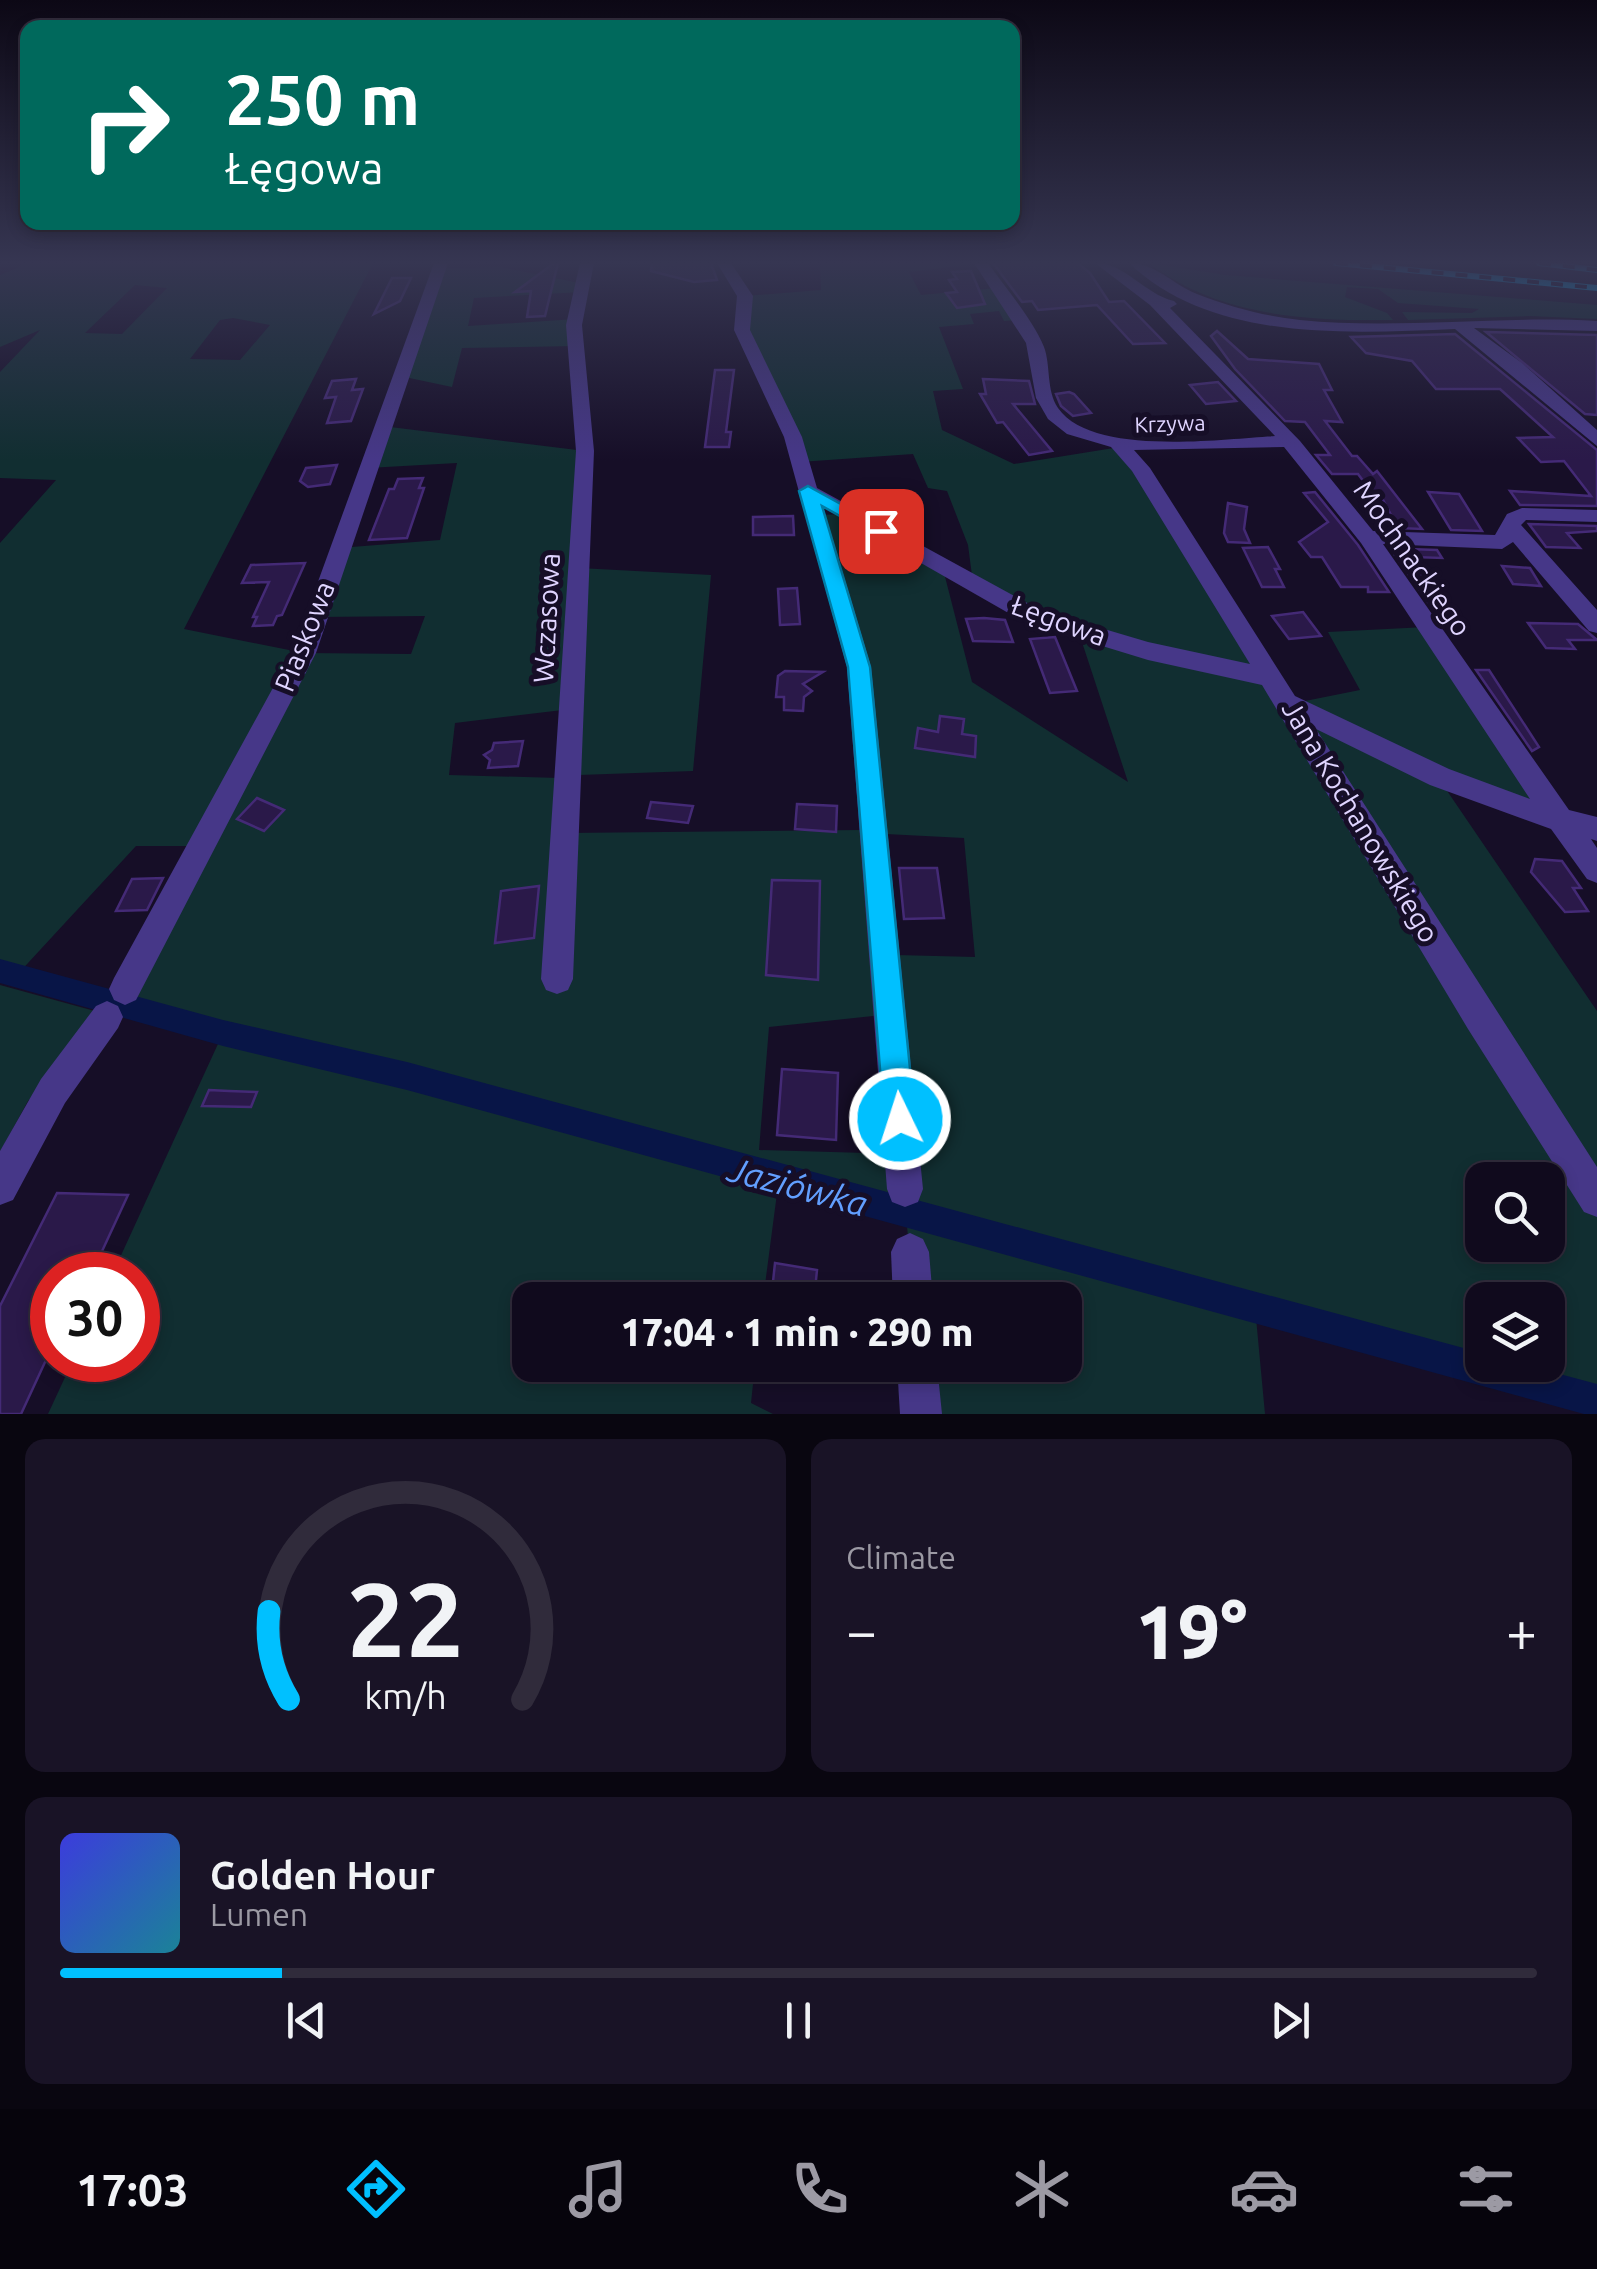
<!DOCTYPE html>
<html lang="en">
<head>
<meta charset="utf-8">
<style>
	body { margin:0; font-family:Ubuntu,sans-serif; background:#191326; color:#f1f3f6; height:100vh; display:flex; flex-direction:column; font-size:38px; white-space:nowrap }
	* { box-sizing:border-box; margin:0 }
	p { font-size:32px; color:#9c9aa4 }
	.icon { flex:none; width:55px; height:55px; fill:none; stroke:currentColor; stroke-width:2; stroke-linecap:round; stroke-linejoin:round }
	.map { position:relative; height:1414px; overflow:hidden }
	.details { display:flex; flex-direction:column; gap:25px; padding:25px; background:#090610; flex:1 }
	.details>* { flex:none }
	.banner { position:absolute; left:20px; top:20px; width:1000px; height:210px; border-radius:20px; box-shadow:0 5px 15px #0003,0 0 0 2px #302b3b; background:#00695c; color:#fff; overflow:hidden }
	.controls { position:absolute; left:1465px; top:1162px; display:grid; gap:20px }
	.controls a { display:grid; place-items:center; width:100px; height:100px; border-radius:20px; background:#100a1d; box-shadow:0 5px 15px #0003,0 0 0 2px #302b3b; font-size:50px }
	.speed { position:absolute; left:30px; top:1252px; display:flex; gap:20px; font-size:50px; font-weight:700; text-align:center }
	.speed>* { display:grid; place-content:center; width:130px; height:130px; border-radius:50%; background:#100a1d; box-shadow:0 5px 15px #0003,0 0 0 2px #302b3b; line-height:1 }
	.speed .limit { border:15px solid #d22; background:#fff; color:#111 }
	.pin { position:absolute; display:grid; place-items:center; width:85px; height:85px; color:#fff; margin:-42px; border-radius:20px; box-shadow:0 5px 15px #0006 }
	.me { position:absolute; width:110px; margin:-55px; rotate:356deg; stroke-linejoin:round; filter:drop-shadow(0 0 8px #0008) }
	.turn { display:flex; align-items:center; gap:35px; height:210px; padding:0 40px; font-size:45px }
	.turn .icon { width:130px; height:130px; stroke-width:2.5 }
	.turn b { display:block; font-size:70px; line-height:85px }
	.big { font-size:75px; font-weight:800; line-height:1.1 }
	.details .card { flex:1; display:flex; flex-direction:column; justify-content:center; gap:15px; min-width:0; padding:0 35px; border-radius:20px; background:#191326 }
	.details .dial { align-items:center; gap:0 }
	.dial svg { height:260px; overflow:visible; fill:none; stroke:#302b3b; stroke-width:7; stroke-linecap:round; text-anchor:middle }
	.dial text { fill:#f1f3f6; stroke:none }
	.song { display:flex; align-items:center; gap:30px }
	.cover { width:120px; height:120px; border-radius:15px; background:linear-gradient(135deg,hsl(240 70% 55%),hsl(190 70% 35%)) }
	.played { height:10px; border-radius:5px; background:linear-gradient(90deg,#00c0ff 15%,#302b3b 15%) }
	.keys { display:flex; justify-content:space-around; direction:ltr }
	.heat { display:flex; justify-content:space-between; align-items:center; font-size:55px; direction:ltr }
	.details .tiles { flex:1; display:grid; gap:25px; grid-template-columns:1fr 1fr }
	.card:last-child { grid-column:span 2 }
	.trip { position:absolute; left:512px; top:1282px; width:570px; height:100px; border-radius:20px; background:#100a1d; box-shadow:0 5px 15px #0003,0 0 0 2px #302b3b; font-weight:800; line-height:100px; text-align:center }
	.tab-bar { display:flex; height:160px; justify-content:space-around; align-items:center; background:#06040c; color:#9c9aa4 }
	.tab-bar .icon { width:70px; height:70px }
	.tab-bar .on { color:#00c0ff }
	.tab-bar b { font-size:45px; color:#f1f3f6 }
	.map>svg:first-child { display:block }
</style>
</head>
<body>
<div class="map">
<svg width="1597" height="1414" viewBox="0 0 1597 1414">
	<rect width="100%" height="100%" fill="#160e27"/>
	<g fill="#112e31" fill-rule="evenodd">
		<path d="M20,263H373L184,629L304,653L411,654L425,616L316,617L339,548L440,540L457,463L368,468L382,426L585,451L579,568L711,575L693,771L579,775L571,709L455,723L449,775L559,778L566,833L861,830L892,1014L769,1027L759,1150L901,1154L896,955L975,957L964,838L886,834L815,515L850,514L942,565L972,682L1128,782L1078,630L973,583L968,545L947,491L928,488L913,454L800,462L742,330L745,296L821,290L820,263H981L909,272L921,295L997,288L1018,320L1004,321L999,311L970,314L974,324L939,327L963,389L933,391L942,430L1014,464L1120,447L1290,704L1360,690L1328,632L1426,627L1569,823L1439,779L1597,1011V1401L1255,1307L1265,1414H921L917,1365H1065V1300H913L906,1213L779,1178L763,1300H530V1365H755L751,1403L773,1414H48L73,1360H138V1275H112L223,1033L343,1060L117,1002L197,846H136L16,976L0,971V543L56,480L0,478V372L40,330L0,347V275L22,266ZM135,285L167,288L122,334L85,333ZM233,318L270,325L240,360L190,359L220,320ZM1482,1180H1548V1245H1482ZM1482,1300H1548V1365H1482Z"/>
		<path d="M1149,263L1225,275L1597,305V319L1530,316L1408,320L1402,312L1472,313L1479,309L1398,303L1378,289L1347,287L1345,297L1387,313L1393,320C1309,321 1219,317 1149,263Z"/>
		<path d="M501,267L584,284L582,292L474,298L468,326L576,319V346L462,348L452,387L400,376L439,268Z"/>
		<path d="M0,985L102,1013L28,1101L0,1152Z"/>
	</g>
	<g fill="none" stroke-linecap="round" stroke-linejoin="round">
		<path fill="#081547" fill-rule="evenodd" d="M0,959L223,1020L407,1062L1482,1353V1365H1526L1597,1384V1414H1584L407,1090L223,1046L0,983Z"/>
	</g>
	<g fill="#2a1949" stroke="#442a76" stroke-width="2.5">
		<path d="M554,263H558L545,316L527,317L531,291L515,292Z"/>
		<path d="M652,263H711L717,280L694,282L651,271Z"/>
		<path d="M993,263H1078L1090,273L1109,302L1124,301L1165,343L1133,344L1097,305L1038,310L1032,301L1022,302Z"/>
		<path d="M971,271L985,304L957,308L946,293L957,292L949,280L957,279L952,272Z"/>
		<path d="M392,278H411L400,301L374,314Z"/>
		<path d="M1217,331L1248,359L1319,364L1332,390H1324L1342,422L1325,421L1352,456H1357L1373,474L1377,471L1422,529L1398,528L1382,498H1376L1358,474H1332L1316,455H1330L1305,422L1285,421L1235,369L1211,336Z"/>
		<path d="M1486,332L1597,335V415L1585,414Z"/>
		<path d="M1455,334L1597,450V506L1520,505L1510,491L1591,496L1564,461L1541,462L1518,438L1553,437L1500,389H1436L1412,361L1366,353L1351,337Z"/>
		<path d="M715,370H734L726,432H731L729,447H705Z"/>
		<path d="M356,379L352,390L363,389L351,421L327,423L336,397L325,398L332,381Z"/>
		<path d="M983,379L1029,381L1035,404H1013L1052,451L1029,455L1003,422L997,423L980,394H986Z"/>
		<path d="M1218,382L1236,401L1206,404L1190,385Z"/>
		<path d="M1069,392L1074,394L1091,413L1073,416L1061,406L1056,394Z"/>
		<path d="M337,465L330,484L308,487L300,481L306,468Z"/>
		<path d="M423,478L419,488H424L407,538L369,540L389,489H394L398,479Z"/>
		<path d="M1315,492L1358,545L1389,592H1368V587H1341L1322,557H1311L1299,542L1328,522L1304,493Z"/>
		<path d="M1428,492L1459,494L1482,531L1451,530Z"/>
		<path d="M1228,503L1247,507L1244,529L1250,543L1228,542L1224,533Z"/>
		<path d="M793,516L794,535H753V517Z"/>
		<path d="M1529,524L1597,526V531L1567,533L1580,548L1546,547Z"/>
		<path d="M1268,547L1280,569H1275L1284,587H1262L1243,548Z"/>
		<path d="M1390,548L1411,553L1409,549L1437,550L1442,558L1414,557L1436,586H1430L1445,609H1433Z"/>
		<path d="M305,563L282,615L277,616L273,625L253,626L257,617H253L269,582L242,583L251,565Z"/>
		<path d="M1502,566L1530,568L1541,586L1513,584Z"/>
		<path d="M797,588L800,624L780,625L778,589Z"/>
		<path d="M1303,612L1321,636L1289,639L1272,616Z"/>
		<path d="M984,618L1005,620L1013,642L973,641L966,619Z"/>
		<path d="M1528,623L1578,624L1597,640H1568L1575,649L1546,648Z"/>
		<path d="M1055,637L1077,691L1050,693L1030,639Z"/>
		<path d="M1476,670H1489L1539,747L1532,751Z"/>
		<path d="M785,671L823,672L803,684L812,691L804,697L803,711L784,710V697H776L778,676Z"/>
		<path d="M940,716L964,719L962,734L976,736L975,757L915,748L918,728L938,732Z"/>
		<path d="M523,741L518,766L488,768L490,760L484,755L492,750L494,743Z"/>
		<path d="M257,798L284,810L264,831L237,819Z"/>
		<path d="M651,802L693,806L688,823L647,818Z"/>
		<path d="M797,804L837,806L836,832L795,829Z"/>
		<path d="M1535,859L1562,861L1581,888H1573L1588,911L1565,912L1531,872Z"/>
		<path d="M899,868H937L944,918L904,919Z"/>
		<path d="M163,878L147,910L116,911L132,879Z"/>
		<path d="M772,880L820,881L818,980L766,975Z"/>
		<path d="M539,886L534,938L495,943L501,891Z"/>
		<path d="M782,1069L838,1073L836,1140L777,1135Z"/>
		<path d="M209,1090L229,1091L257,1092L251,1107L202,1106Z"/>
		<path d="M57,1193L128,1195L91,1275H52V1347L21,1414H0V1306Z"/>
		<path d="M775,1263L817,1270L814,1300H771Z"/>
	</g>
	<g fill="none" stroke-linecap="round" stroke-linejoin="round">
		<g fill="#463788" fill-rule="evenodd">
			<path d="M434,263H448L316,653L136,1000L125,1005L114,1000L109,989L114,978L292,653Z"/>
			<path d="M580,263H594L582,325L594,451L573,979L568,990L557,994L546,990L541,979L576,451L566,325Z"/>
			<path d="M717,263H731L753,296L750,330L802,437L817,488L1040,610L1148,642L1250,664L1132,471L1111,447L1067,434L1048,419L1036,398L1026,343L974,263H988C1006,289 1032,318 1044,347C1051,366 1046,390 1058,408C1092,457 1222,439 1275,436L1150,305L1095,263C1126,263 1144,294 1174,301L1177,304L1170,308L1300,441L1373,531L1495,535L1507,514L1522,508L1597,510V522L1526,520L1521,525L1597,610V633L1589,631L1513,542L1502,549L1383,544L1569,810L1597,817V841L1591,839L1597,848V883L1587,879L1551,829L1430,785L1316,729L1597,1167V1217L1584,1212L1468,1029L1262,685L1148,660L1024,622L823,507L871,667L923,1189L918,1202L905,1207L892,1202L887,1189L847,667L784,437L734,330L737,296ZM1284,447L1361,543L1530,799L1449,769L1295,696L1150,468L1134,450Z"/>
			<path d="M1129,263C1156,263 1172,284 1197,294C1230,307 1264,316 1300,320C1398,330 1498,315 1597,321V331L1474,328L1522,363L1597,430V446L1455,329C1349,333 1213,343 1129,263Z"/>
			<path d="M107,1001L118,1006L123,1017L118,1028L65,1103L13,1200L0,1205V1151L41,1079L96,1006Z"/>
			<path d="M910,1233L923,1239L929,1252L933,1300H893L891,1252L897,1239Z"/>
			<path d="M897,1365H937L942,1414H900Z"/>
		</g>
		<g stroke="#00c0ff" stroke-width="6">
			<g id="rail">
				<path d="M1336,263L1597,288"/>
				<path d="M1539,263L1597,270"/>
			</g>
		</g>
		<use href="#rail" stroke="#160e27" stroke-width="4" stroke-dasharray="12" stroke-linecap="butt"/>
	</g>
	<linearGradient id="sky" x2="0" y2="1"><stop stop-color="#0c0815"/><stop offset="0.57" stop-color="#363652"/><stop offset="1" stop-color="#363652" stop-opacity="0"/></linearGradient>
	<rect width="1597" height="461" fill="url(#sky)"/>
	<path fill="#00c0ff" stroke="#007da6" stroke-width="2.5" d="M808,486L890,531L881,537L874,535L822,506L870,667L915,1119L911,1130L900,1135L888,1130L884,1119L848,667L799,491Z"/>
	<g text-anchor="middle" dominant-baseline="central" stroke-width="10" stroke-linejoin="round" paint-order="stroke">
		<g font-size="22" fill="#dfd4ff" stroke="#160e27">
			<text transform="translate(1170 423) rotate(-2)">Krzywa</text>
		</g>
		<g font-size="28" fill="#dfd4ff" stroke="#160e27">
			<text transform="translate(1413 558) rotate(55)">Mochnackiego</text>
			<text transform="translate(546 618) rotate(-87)">Wczasowa</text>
			<text transform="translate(1059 620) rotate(20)">Łęgowa</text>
			<text transform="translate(304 636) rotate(-68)">Piaskowa</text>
			<text transform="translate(1361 821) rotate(59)">Jana Kochanowskiego</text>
		</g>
		<g font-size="35" font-style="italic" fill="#629fff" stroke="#160e27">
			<text transform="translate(798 1186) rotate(15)">Jaziówka</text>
		</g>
	</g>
</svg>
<div class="controls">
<a><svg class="icon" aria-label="search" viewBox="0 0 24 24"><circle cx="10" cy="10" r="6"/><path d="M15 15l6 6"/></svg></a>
<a><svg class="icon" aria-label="layers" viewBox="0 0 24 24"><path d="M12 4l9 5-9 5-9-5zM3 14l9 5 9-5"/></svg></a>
</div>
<div class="speed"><div class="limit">30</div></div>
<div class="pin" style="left:881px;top:531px;background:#d93025"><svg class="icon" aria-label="arrive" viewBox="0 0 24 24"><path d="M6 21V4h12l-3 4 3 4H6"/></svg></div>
<svg class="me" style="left:900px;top:1119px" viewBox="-20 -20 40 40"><circle r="17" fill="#00c0ff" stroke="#fff" stroke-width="3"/><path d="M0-11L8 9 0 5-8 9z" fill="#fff"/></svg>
<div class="trip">17:04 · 1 min · 290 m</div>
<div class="banner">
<div class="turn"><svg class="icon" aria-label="right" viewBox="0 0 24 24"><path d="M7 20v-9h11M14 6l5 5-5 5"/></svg><div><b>250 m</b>Łęgowa</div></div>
</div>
</div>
<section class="details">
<div class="tiles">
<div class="card dial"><svg viewBox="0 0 100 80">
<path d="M14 69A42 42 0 1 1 86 69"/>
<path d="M14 69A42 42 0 0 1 8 42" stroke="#00c0ff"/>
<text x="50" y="56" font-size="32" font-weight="700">22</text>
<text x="50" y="72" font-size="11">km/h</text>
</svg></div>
<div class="card"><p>Climate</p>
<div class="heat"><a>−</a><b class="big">19°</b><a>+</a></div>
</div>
<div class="card">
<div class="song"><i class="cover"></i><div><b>Golden Hour</b><p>Lumen</p></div></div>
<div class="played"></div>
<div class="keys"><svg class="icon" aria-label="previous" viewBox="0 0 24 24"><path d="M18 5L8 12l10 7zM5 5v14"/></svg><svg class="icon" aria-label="pause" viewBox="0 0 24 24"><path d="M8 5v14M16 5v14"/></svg><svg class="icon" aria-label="next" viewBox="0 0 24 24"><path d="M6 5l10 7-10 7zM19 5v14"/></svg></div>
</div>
</div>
</section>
<nav class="tab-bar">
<b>17:03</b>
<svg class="icon on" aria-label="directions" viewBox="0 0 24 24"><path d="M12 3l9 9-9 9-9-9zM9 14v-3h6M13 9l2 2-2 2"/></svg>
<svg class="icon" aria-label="music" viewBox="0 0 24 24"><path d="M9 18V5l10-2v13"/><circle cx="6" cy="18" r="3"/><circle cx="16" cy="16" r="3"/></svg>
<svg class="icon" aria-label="phone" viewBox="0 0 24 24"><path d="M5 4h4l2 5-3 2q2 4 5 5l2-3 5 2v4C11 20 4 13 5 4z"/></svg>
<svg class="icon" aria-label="climate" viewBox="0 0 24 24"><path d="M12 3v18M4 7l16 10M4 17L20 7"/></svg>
<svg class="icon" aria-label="car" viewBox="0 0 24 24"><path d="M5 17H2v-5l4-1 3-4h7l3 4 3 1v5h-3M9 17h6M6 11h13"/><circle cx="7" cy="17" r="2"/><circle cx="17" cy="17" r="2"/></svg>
<svg class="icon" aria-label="filters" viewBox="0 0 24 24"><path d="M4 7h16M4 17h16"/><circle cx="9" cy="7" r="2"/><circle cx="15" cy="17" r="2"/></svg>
</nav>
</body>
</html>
